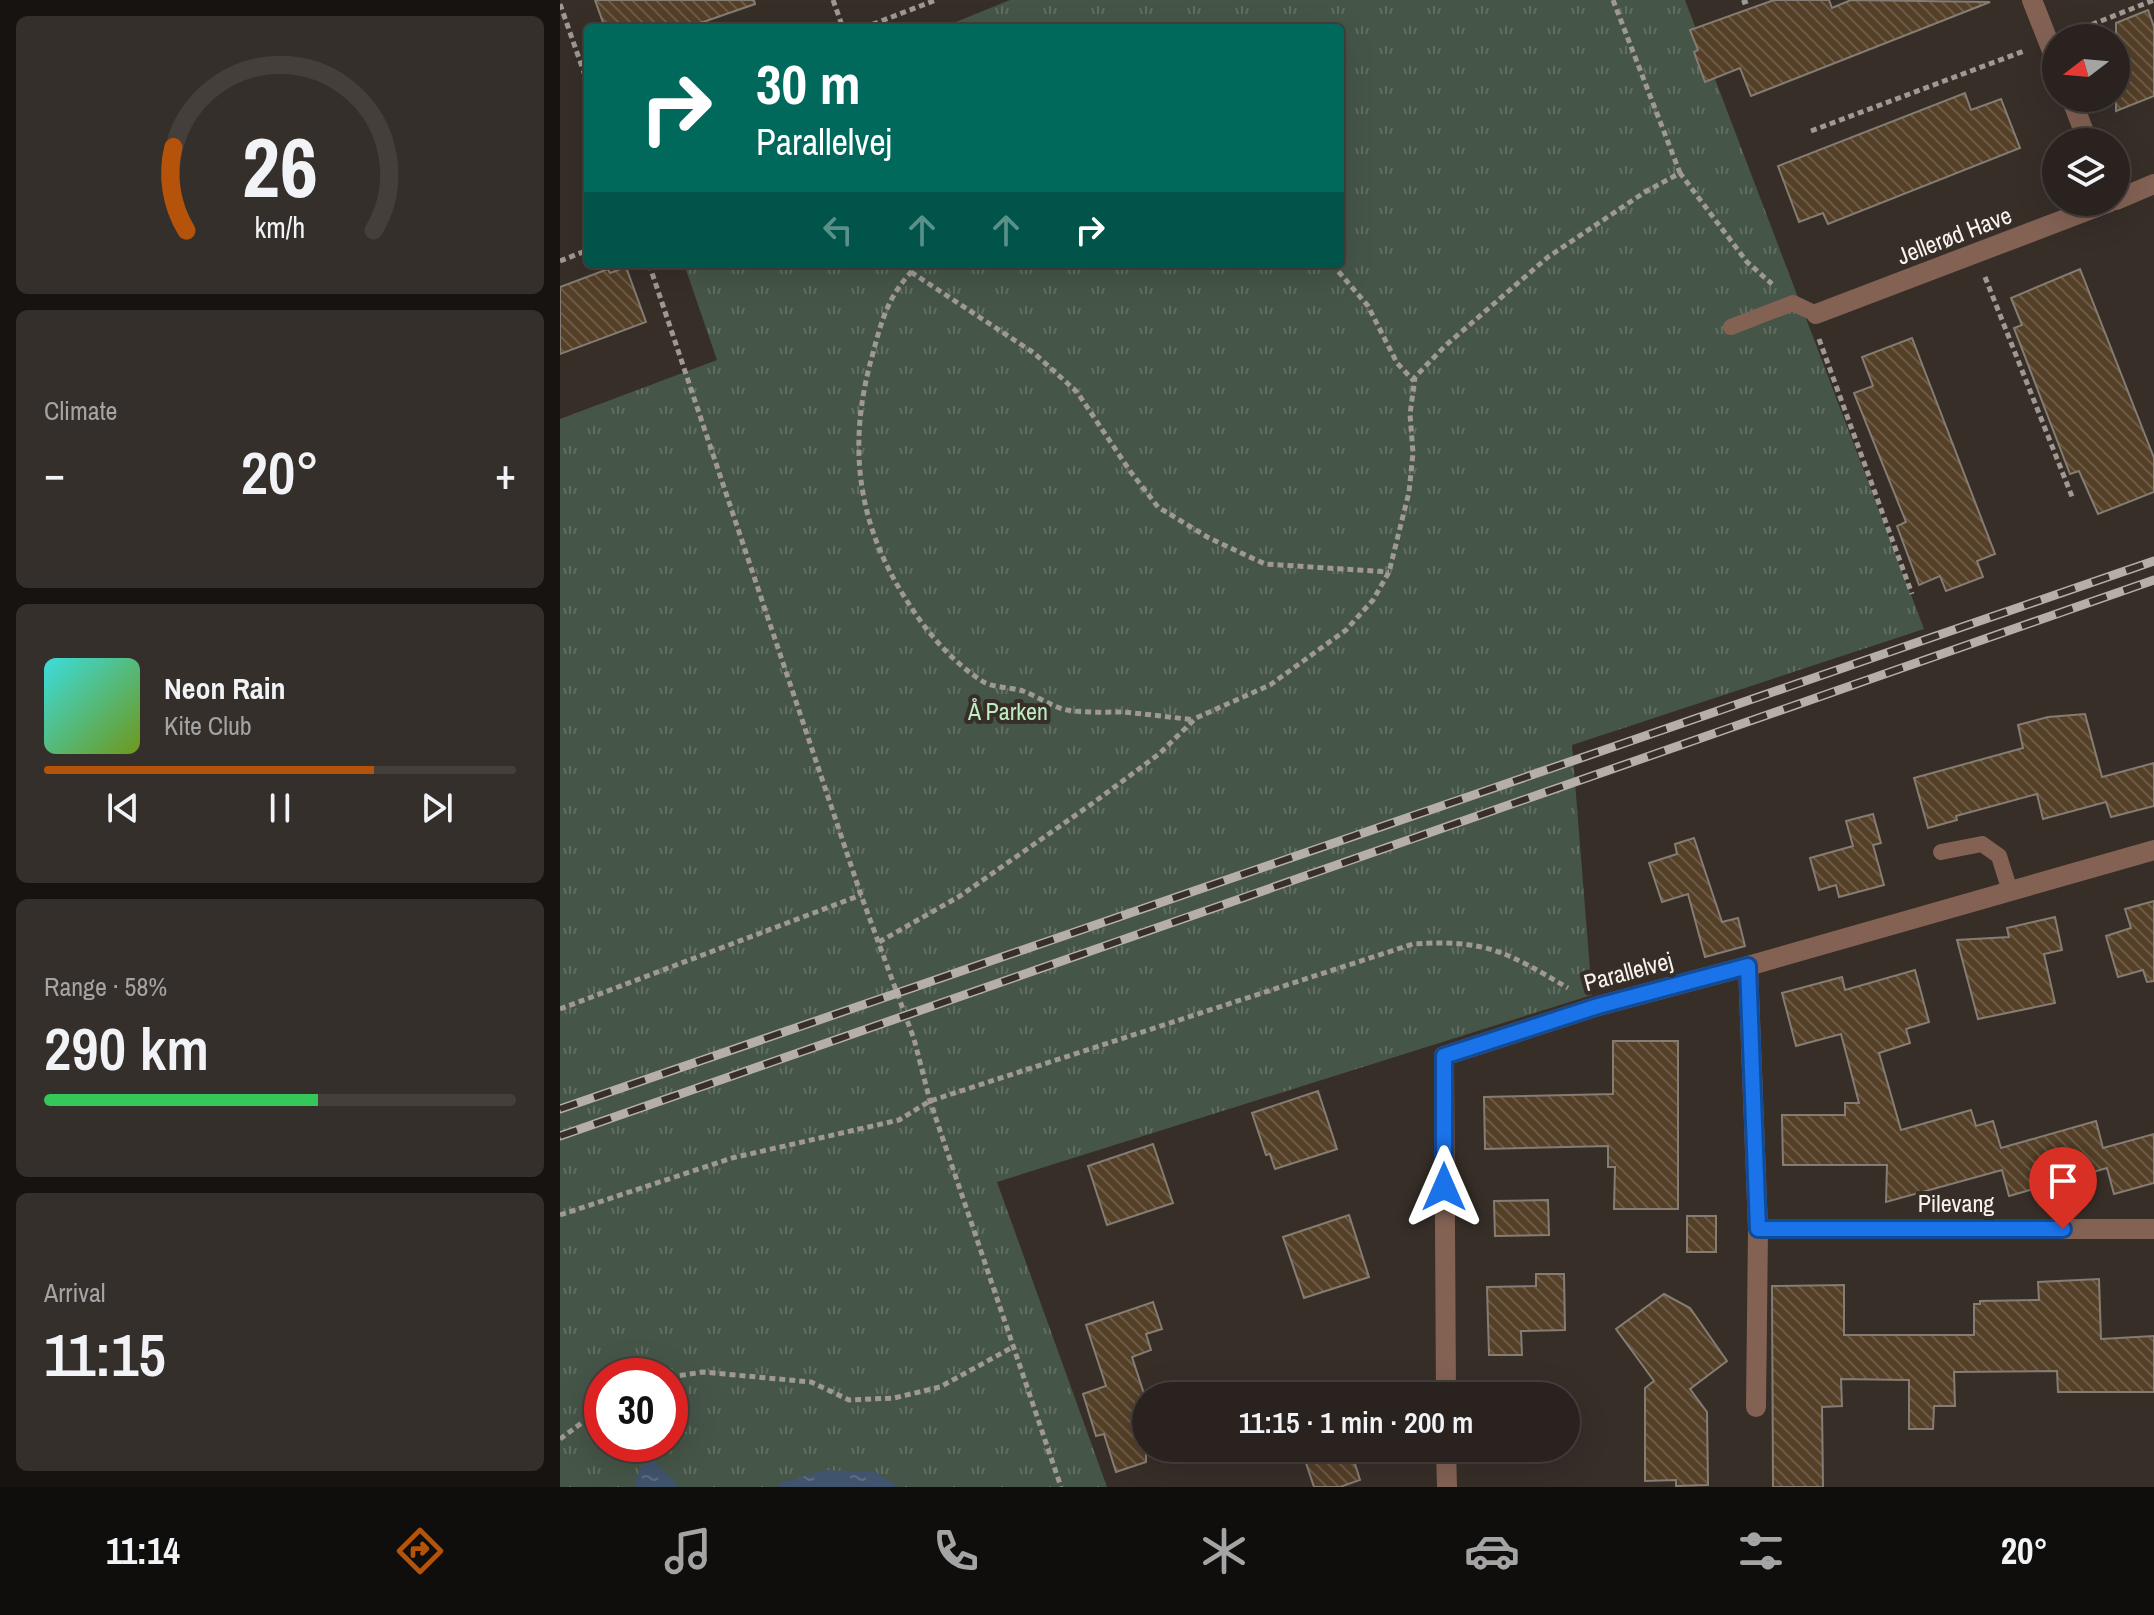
<!DOCTYPE html>
<html lang="en">
<head>
<meta charset="utf-8">
<style>
	body { margin:0; font-family:"Archivo Narrow",sans-serif; background:#352f2b; color:#f1f3f6; height:100vh; display:flex; flex-direction:column; font-size:30px; white-space:nowrap }
	* { box-sizing:border-box; margin:0 }
	p { font-size:26px; color:#a5a4a4 }
	.icon { flex:none; width:44px; height:44px; fill:none; stroke:currentColor; stroke-width:2; stroke-linecap:round; stroke-linejoin:round }
	.map { position:relative; flex:1; overflow:hidden }
	.drawer { display:flex; flex-direction:column; gap:16px; padding:16px; background:#171310; width:560px }
	.drawer>* { flex:none }
	.banner { position:absolute; left:24px; top:24px; width:760px; height:244px; border-radius:8px; box-shadow:0 8px 32px #0002,0 0 0 2px #453f3c; background:#00695c; color:#fff; overflow:hidden }
	.needle { width:52px; rotate:254deg }
	.tools { position:absolute; left:1482px; top:24px; display:grid; gap:16px }
	.tools a { display:grid; place-items:center; width:88px; height:88px; border-radius:50%; background:#29221e; box-shadow:0 8px 32px #0002,0 0 0 2px #453f3c; font-size:40px }
	.speed { position:absolute; left:24px; top:1358px; display:flex; gap:16px; font-size:40px; font-weight:700; text-align:center }
	.speed>* { display:grid; place-content:center; width:104px; height:104px; border-radius:50%; background:#29221e; box-shadow:0 8px 32px #0002,0 0 0 2px #453f3c; line-height:1 }
	.speed .limit { border:12px solid #d22; background:#fff; color:#111 }
	.pin { position:absolute; display:grid; place-items:center; width:68px; height:68px; color:#fff; margin:-82px -34px; border-radius:50% 50% 50% 0; rotate:-45deg; box-shadow:0 0 8px #0007 }
	.pin .icon { rotate:45deg }
	.me { position:absolute; width:88px; margin:-44px; rotate:0deg; stroke-linejoin:round; filter:drop-shadow(0 0 6px #0008) }
	.turn { display:flex; align-items:center; gap:28px; height:168px; padding:0 40px; font-size:36px }
	.turn .icon { width:104px; height:104px; stroke-width:2.5 }
	.turn b { display:block; font-size:56px; line-height:68px }
	.lanes { display:flex; align-items:center; height:76px; padding:0 40px; background:#0003; justify-content:center; gap:40px; direction:ltr }
	.lanes .off { opacity:.35 }
	.big { font-size:60px; font-weight:600; line-height:1.1 }
	.drawer .widget { flex:1; display:flex; flex-direction:column; justify-content:center; gap:12px; min-width:0; padding:0 28px; border-radius:12px; background:#352f2b }
	.drawer .dial { align-items:center; gap:0 }
	.dial svg { height:208px; overflow:visible; fill:none; stroke:#453f3c; stroke-width:7; stroke-linecap:round; text-anchor:middle }
	.dial text { fill:#f1f3f6; stroke:none }
	.song { display:flex; align-items:center; gap:24px }
	.cover { width:96px; height:96px; border-radius:12px; background:linear-gradient(135deg,hsl(180 70% 55%),hsl(80 70% 35%)) }
	.played { height:8px; border-radius:4px; background:linear-gradient(90deg,#b45309 70%,#453f3c 70%) }
	.keys { display:flex; justify-content:space-around; direction:ltr }
	.heat { display:flex; justify-content:space-between; align-items:center; font-size:44px; direction:ltr }
	.charge { height:12px; border-radius:6px; background:linear-gradient(90deg,#34c759 58%,#453f3c 0) }
	.trip { position:absolute; left:572px; top:1382px; width:448px; height:80px; border-radius:40px; background:#29221e; box-shadow:0 8px 32px #0002,0 0 0 2px #453f3c; font-weight:600; line-height:80px; text-align:center }
	.menu { display:flex; height:128px; justify-content:space-around; align-items:center; background:#100e0c; color:#a5a4a4 }
	.menu .icon { width:56px; height:56px }
	.menu .on { color:#b45309 }
	.menu b { font-size:36px; color:#f1f3f6 }
	main { display:flex; flex:1; min-height:0 }
	.map>svg:first-child { display:block }
</style>
</head>
<body>
<main>
<section class="drawer">
<div class="widget dial"><svg viewBox="0 0 100 80">
<path d="M14 69A42 42 0 1 1 86 69"/>
<path d="M14 69A42 42 0 0 1 9 37" stroke="#b45309"/>
<text x="50" y="56" font-size="32" font-weight="700">26</text>
<text x="50" y="72" font-size="11">km/h</text>
</svg></div>
<div class="widget"><p>Climate</p>
<div class="heat"><a>−</a><b class="big">20°</b><a>+</a></div>
</div>
<div class="widget">
<div class="song"><i class="cover"></i><div><b>Neon Rain</b><p>Kite Club</p></div></div>
<div class="played"></div>
<div class="keys"><svg class="icon" aria-label="previous" viewBox="0 0 24 24"><path d="M18 5L8 12l10 7zM5 5v14"/></svg><svg class="icon" aria-label="pause" viewBox="0 0 24 24"><path d="M8 5v14M16 5v14"/></svg><svg class="icon" aria-label="next" viewBox="0 0 24 24"><path d="M6 5l10 7-10 7zM19 5v14"/></svg></div>
</div>
<div class="widget"><p>Range · 58%</p><b class="big">290 km</b><div class="charge"></div></div>
<div class="widget"><p>Arrival</p><b class="big">11:15</b></div>
</section>
<div class="map">
<svg width="1594" height="1487" viewBox="0 0 1594 1487">
	<defs>
		<pattern id="park-tufts" width="24" height="20" patternUnits="userSpaceOnUse" patternTransform="scale(2)"><rect width="24" height="20" fill="#455547"/><path d="M3 7l-1-3M5 7V3M7 7l1-3M15 17l-1-3M17 17v-4M19 17l1-3" fill="none" stroke="#616e62"/></pattern>
		<pattern id="water-ripples" width="26" height="14" patternUnits="userSpaceOnUse" patternTransform="scale(2)"><rect width="26" height="14" fill="#41546d"/><path d="M2 4q2-2 4 0t4 0M15 11q2-2 4 0t4 0" fill="none" stroke="#5d6d82"/></pattern>
		<pattern id="building-back-hatch" width="6" height="6" patternUnits="userSpaceOnUse" patternTransform="scale(2)"><rect width="6" height="6" fill="#543f27"/><path d="M-1 5l2 2M0 0l6 6M5-1l2 2" fill="none" stroke="#6d5b47"/></pattern>
	</defs>
	<rect width="100%" height="100%" fill="#372e28"/>
	<path fill="url(#park-tufts)" fill-rule="evenodd" d="M450,0H1125L1364,629L1012,745L1032,995L437,1182L547,1487H0V419L157,360L124,264H780V28H381ZM42,1376H110V1444H42Z"/>
	<g fill="url(#water-ripples)">
		<path d="M87,1455L114,1481L117,1487H76L75,1481Z"/>
		<path d="M266,1470L316,1472L338,1487H218L221,1483Z"/>
	</g>
	<g fill="url(#building-back-hatch)" stroke="#857d74" stroke-width="2">
		<path d="M35,0H194L195,4L126,28H45Z"/>
		<path d="M1214,0H1269L1272,8L1291,0L1430,2L1191,96L1180,68L1145,82L1134,52L1138,50L1130,30Z"/>
		<path d="M1588,10L1594,27V96L1556,111V23Z"/>
		<path d="M1405,93L1411,110L1441,99L1460,148L1268,224L1263,213L1239,222L1218,166Z"/>
		<path d="M66,267L86,322L0,354V287L48,269L50,273Z"/>
		<path d="M1520,269L1594,458V492L1538,514L1519,471L1510,474L1454,328L1462,325L1451,298Z"/>
		<path d="M1352,338L1435,554L1417,561L1423,577L1386,591L1380,576L1359,585L1337,526L1346,522L1294,393L1313,386L1302,357Z"/>
		<path d="M1525,714L1542,777L1594,763V806L1551,817L1546,802L1483,819L1477,794L1396,816L1397,820L1368,828L1354,778L1463,748L1458,725L1488,717Z"/>
		<path d="M1313,814L1321,843L1313,845L1324,885L1279,897L1276,885L1259,890L1250,858L1293,846L1286,821Z"/>
		<path d="M1134,838L1162,922L1178,918L1185,946L1145,957L1128,894L1102,902L1089,863L1117,854L1115,844Z"/>
		<path d="M1594,901V981L1587,982L1583,970L1558,977L1546,936L1571,928L1565,909Z"/>
		<path d="M1495,917L1502,950L1484,954L1495,1003L1418,1019L1397,940L1449,937L1447,928Z"/>
		<path d="M1355,970L1369,1022L1346,1029L1350,1043L1319,1053L1341,1130L1411,1110L1416,1126L1433,1121L1441,1148L1536,1121L1543,1148L1594,1134V1183L1554,1194L1547,1168L1449,1196L1442,1170L1326,1202L1327,1165H1223L1222,1115H1285V1103H1299L1281,1034L1236,1046L1222,993L1282,977L1285,990Z"/>
		<path d="M1053,1041H1118V1209H1054L1055,1167H1048V1146L925,1149L924,1097L1053,1094Z"/>
		<path d="M758,1091L777,1149L715,1169L710,1154L706,1155L692,1113Z"/>
		<path d="M593,1144L613,1203L547,1225L528,1166Z"/>
		<path d="M988,1200L989,1235L935,1236L934,1201Z"/>
		<path d="M789,1215L809,1277L744,1298L723,1237Z"/>
		<rect x="1127" y="1216" width="29" height="36"/>
		<path d="M976,1274H1004L1005,1330L961,1331L962,1355H929L927,1287L976,1286Z"/>
		<path d="M1539,1279L1541,1339L1594,1336V1392H1498L1497,1371L1394,1372L1395,1406H1374L1373,1429H1349V1380L1281,1379L1282,1406L1262,1407L1263,1487H1213L1212,1286L1284,1285V1335H1414V1304H1420V1301L1479,1300L1478,1282Z"/>
		<path d="M1104,1294L1130,1308L1167,1361L1130,1389L1147,1412L1148,1485L1116,1486V1480L1085,1481V1388L1094,1381L1056,1329Z"/>
		<path d="M593,1302L602,1329L586,1334L591,1350L572,1357L586,1400V1462L556,1472L544,1434L536,1436L523,1394L546,1386L526,1325Z"/>
		<path d="M741,1448H790L800,1480L780,1487H754Z"/>
	</g>
	<g fill="none" stroke-linecap="round" stroke-linejoin="round">
		<g stroke="#9f9893" stroke-width="5" stroke-dasharray="6 4" stroke-linecap="butt">
			<path d="M273,0L283,28"/>
			<path d="M1053,0L1120,173"/>
			<path d="M1182,3L1190,0"/>
			<path d="M0,4L28,84"/>
			<path d="M303,28L376,0"/>
			<path d="M1513,32L1594,0"/>
			<path d="M1251,131L1464,51"/>
			<path d="M0,261L28,250"/>
			<path d="M89,264L301,895L354,1039L370,1101L501,1487"/>
			<path d="M359,264C330,292 323,315 313,353C286,446 297,527 351,607C369,635 394,663 422,681C433,688 450,687 463,691C477,696 492,707 507,710C524,713 544,712 562,712C586,714 610,717 634,720"/>
			<path d="M772,264L808,306L837,363L854,381"/>
			<path d="M351,272L474,353L517,392L570,471L598,507L649,538L705,564L829,572"/>
			<path d="M1425,277L1513,499"/>
			<path d="M1259,339L1352,594"/>
			<path d="M319,942L400,896L533,803L599,754L636,718L710,685L786,630L813,600L829,572L849,492L853,453L850,414L855,377L885,346L988,257L1085,192L1120,173L1187,262L1212,284"/>
			<path d="M0,1009L301,895"/>
			<path d="M0,1215L172,1158L339,1120L370,1101L853,944C925,939 947,952 1008,988"/>
			<path d="M110,1377L143,1372L251,1382L289,1400L334,1398L380,1387L453,1347"/>
			<path d="M0,1439L42,1408"/>
		</g>
		<g stroke="#836254" stroke-width="16">
			<path d="M1171,327L1233,303L1256,314"/>
			<path d="M1381,852L1422,844L1439,856L1450,891"/>
		</g>
		<g stroke="#836254" stroke-width="20">
			<path d="M1472,0L1496,61"/>
			<path d="M1511,98L1528,142"/>
			<path d="M1556,200L1594,184"/>
			<path d="M1256,314L1550,202"/>
			<path d="M1188,966L1198,1229H1594"/>
			<path d="M886,1396L884,1056L1038,1006L1188,966L1594,850"/>
			<path d="M1196,1407L1198,1229"/>
			<path d="M886,1448L887,1487"/>
		</g>
		<g stroke="#b5aea9" stroke-width="9">
			<g id="rail">
				<path d="M0,1109L1594,561"/>
				<path d="M0,1136L1594,580"/>
			</g>
		</g>
		<use href="#rail" stroke="#372e28" stroke-width="6" stroke-dasharray="18" stroke-linecap="butt"/>
	</g>
	<g fill="none" stroke-linecap="round" stroke-linejoin="round">
		<g stroke="#114b97" stroke-width="20">
			<path id="route" d="M884,1187V1056L1038,1006L1188,966L1198,1229H1503"/>
		</g>
		<use href="#route" stroke="#1a73e8" stroke-width="14"/>
	</g>
	<g text-anchor="middle" dominant-baseline="central" stroke-width="8" stroke-linejoin="round" paint-order="stroke">
		<g font-size="24" fill="#f9f3ef" stroke="#372e28">
			<text transform="translate(1394 235) rotate(-21)">Jellerød Have</text>
			<text transform="translate(1068 971) rotate(-15)">Parallelvej</text>
			<text x="1396" y="1203">Pilevang</text>
		</g>
		<g font-size="24" fill="#bdeec3" stroke="#372e28">
			<text x="448" y="711">Å Parken</text>
		</g>
	</g>
</svg>
<div class="tools">
<a><svg class="needle" viewBox="-14 -14 28 28"><path d="M0-13l5 13h-10z" fill="#e53935"/><path d="M0 13l5-13h-10z" fill="#a5a4a4"/></svg></a>
<a><svg class="icon" aria-label="layers" viewBox="0 0 24 24"><path d="M12 4l9 5-9 5-9-5zM3 14l9 5 9-5"/></svg></a>
</div>
<div class="speed"><div class="limit">30</div></div>
<div class="pin" style="left:1503px;top:1229px;background:#d93025"><svg class="icon" aria-label="arrive" viewBox="0 0 24 24"><path d="M6 21V4h12l-3 4 3 4H6"/></svg></div>
<svg class="me" style="left:884px;top:1187px" viewBox="-20 -20 40 40"><path d="M0-17L14 15 0 8-14 15z" fill="#1a73e8" stroke="#fff" stroke-width="4"/></svg>
<div class="trip">11:15 · 1 min · 200 m</div>
<div class="banner">
<div class="turn"><svg class="icon" aria-label="right" viewBox="0 0 24 24"><path d="M7 20v-9h11M14 6l5 5-5 5"/></svg><div><b>30 m</b>Parallelvej</div></div>
<div class="lanes"><svg class="icon off" aria-label="left" viewBox="0 0 24 24"><path d="M17 20v-9H6M10 6l-5 5 5 5"/></svg><svg class="icon off" aria-label="ahead" viewBox="0 0 24 24"><path d="M12 20V5M6 11l6-6 6 6"/></svg><svg class="icon off" aria-label="ahead" viewBox="0 0 24 24"><path d="M12 20V5M6 11l6-6 6 6"/></svg><svg class="icon" aria-label="right" viewBox="0 0 24 24"><path d="M7 20v-9h11M14 6l5 5-5 5"/></svg></div>
</div>
</div>
</main>
<nav class="menu">
<b>11:14</b>
<svg class="icon on" aria-label="directions" viewBox="0 0 24 24"><path d="M12 3l9 9-9 9-9-9zM9 14v-3h6M13 9l2 2-2 2"/></svg>
<svg class="icon" aria-label="music" viewBox="0 0 24 24"><path d="M9 18V5l10-2v13"/><circle cx="6" cy="18" r="3"/><circle cx="16" cy="16" r="3"/></svg>
<svg class="icon" aria-label="phone" viewBox="0 0 24 24"><path d="M5 4h4l2 5-3 2q2 4 5 5l2-3 5 2v4C11 20 4 13 5 4z"/></svg>
<svg class="icon" aria-label="climate" viewBox="0 0 24 24"><path d="M12 3v18M4 7l16 10M4 17L20 7"/></svg>
<svg class="icon" aria-label="car" viewBox="0 0 24 24"><path d="M5 17H2v-5l4-1 3-4h7l3 4 3 1v5h-3M9 17h6M6 11h13"/><circle cx="7" cy="17" r="2"/><circle cx="17" cy="17" r="2"/></svg>
<svg class="icon" aria-label="filters" viewBox="0 0 24 24"><path d="M4 7h16M4 17h16"/><circle cx="9" cy="7" r="2"/><circle cx="15" cy="17" r="2"/></svg>
<b>20°</b>
</nav>
</body>
</html>
